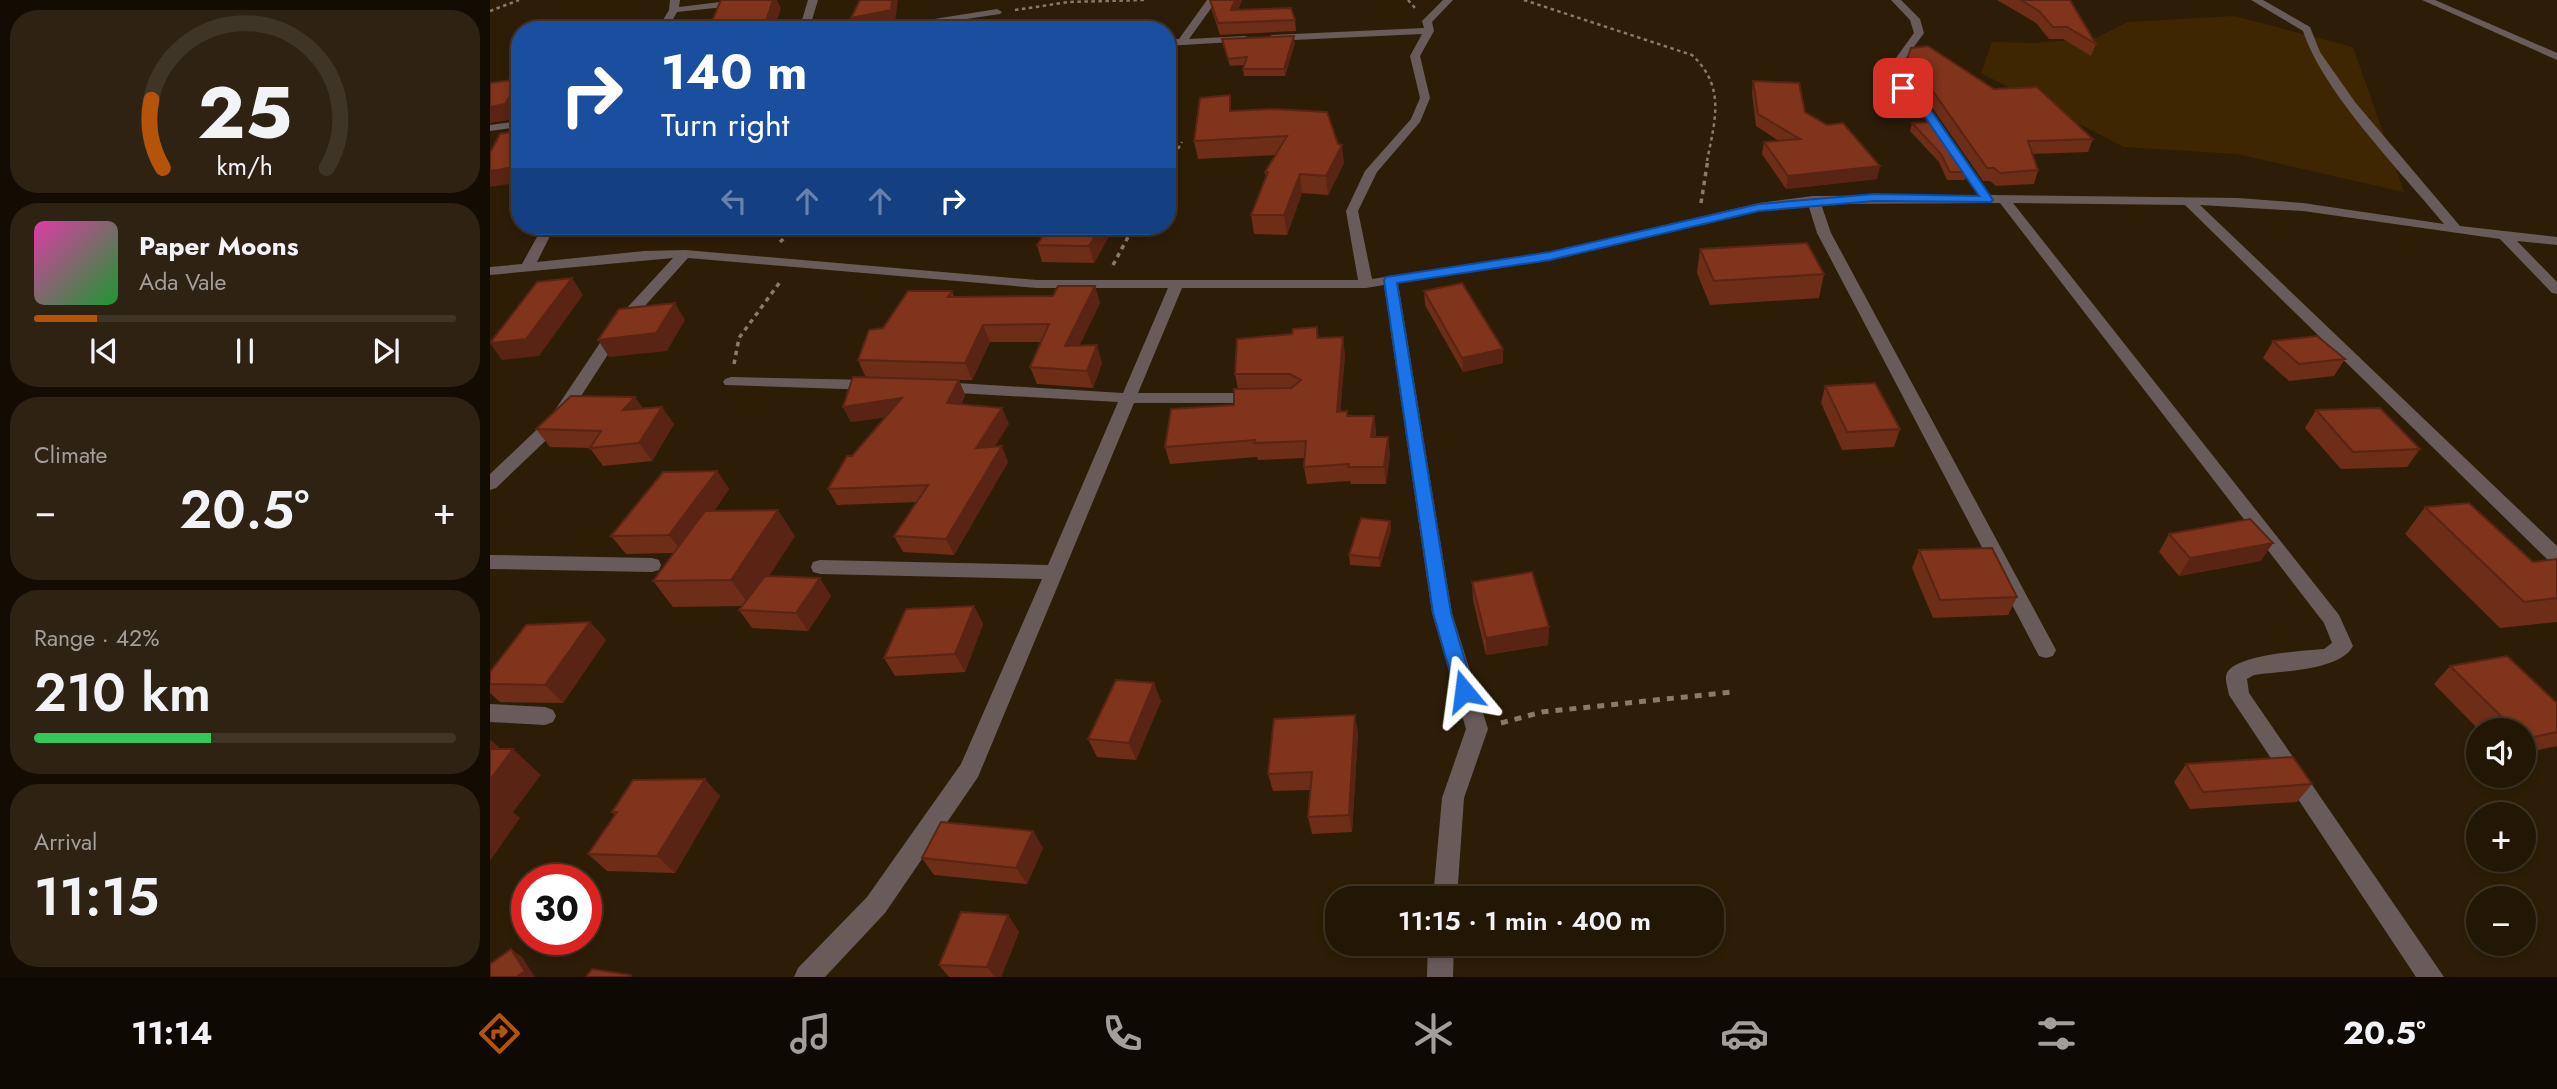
<!DOCTYPE html>
<html lang="en">
<head>
<meta charset="utf-8">
<style>
	body { margin:0; font-family:Jost,sans-serif; background:#2e2313; color:#f1f3f6; height:100vh; display:flex; flex-direction:column; font-size:26px; white-space:nowrap }
	* { box-sizing:border-box; margin:0 }
	p { font-size:23px; color:#a29f9a }
	.icon { flex:none; width:38px; height:38px; fill:none; stroke:currentColor; stroke-width:2; stroke-linecap:round; stroke-linejoin:round }
	.map { position:relative; flex:1; overflow:hidden }
	.panel { display:flex; flex-direction:column; gap:10px; padding:10px; background:#130c02; width:490px }
	.panel>* { flex:none }
	.guide { position:absolute; left:21px; top:21px; width:665px; height:214px; border-radius:28px; box-shadow:0 4px 10px #0003,0 0 0 2px #3f3526; background:#1a4fa0; color:#fff; overflow:hidden }
	.fabs { position:absolute; left:1976px; top:718px; display:grid; gap:14px }
	.fabs a { display:grid; place-items:center; width:70px; height:70px; border-radius:50%; background:#221604; box-shadow:0 4px 10px #0003,0 0 0 2px #3f3526; font-size:35px }
	.speed { position:absolute; left:21px; top:864px; display:flex; gap:14px; font-size:35px; font-weight:700; text-align:center }
	.speed>* { display:grid; place-content:center; width:91px; height:91px; border-radius:50%; background:#221604; box-shadow:0 4px 10px #0003,0 0 0 2px #3f3526; line-height:1 }
	.speed .limit { border:10px solid #d22; background:#fff; color:#111 }
	.pin { position:absolute; display:grid; place-items:center; width:60px; height:60px; color:#fff; margin:-30px; border-radius:14px; box-shadow:0 4px 10px #0006 }
	.me { position:absolute; width:77px; margin:-38px; rotate:344deg; stroke-linejoin:round; filter:drop-shadow(0 0 5px #0008) }
	.turn { display:flex; align-items:center; gap:24px; height:147px; padding:0 35px; font-size:32px }
	.turn .icon { width:91px; height:91px; stroke-width:2.5 }
	.turn b { display:block; font-size:49px; line-height:60px }
	.lanes { display:flex; align-items:center; height:66px; padding:0 35px; background:#0003; justify-content:center; gap:35px; direction:ltr }
	.lanes .off { opacity:.35 }
	.big { font-size:52px; font-weight:600; line-height:1.1 }
	.panel .widget { flex:1; display:flex; flex-direction:column; justify-content:center; gap:10px; min-width:0; padding:0 24px; border-radius:28px; background:#2e2313 }
	.panel .dial { align-items:center; gap:0 }
	.dial svg { height:182px; overflow:visible; fill:none; stroke:#3f3526; stroke-width:7; stroke-linecap:round; text-anchor:middle }
	.dial text { fill:#f1f3f6; stroke:none }
	.song { display:flex; align-items:center; gap:21px }
	.cover { width:84px; height:84px; border-radius:10px; background:linear-gradient(135deg,hsl(320 70% 55%),hsl(130 70% 35%)) }
	.played { height:7px; border-radius:4px; background:linear-gradient(90deg,#b45309 15%,#3f3526 15%) }
	.keys { display:flex; justify-content:space-around; direction:ltr }
	.heat { display:flex; justify-content:space-between; align-items:center; font-size:38px; direction:ltr }
	.charge { height:10px; border-radius:5px; background:linear-gradient(90deg,#34c759 42%,#3f3526 0) }
	.trip { position:absolute; left:835px; top:886px; width:399px; height:70px; border-radius:28px; background:#221604; box-shadow:0 4px 10px #0003,0 0 0 2px #3f3526; font-weight:600; line-height:70px; text-align:center }
	.tabs { display:flex; height:112px; justify-content:space-around; align-items:center; background:#0e0902; color:#a29f9a }
	.tabs .icon { width:49px; height:49px }
	.tabs .on { color:#b45309 }
	.tabs b { font-size:32px; color:#f1f3f6 }
	main { display:flex; flex:1; min-height:0 }
	.map>svg:first-child { display:block }
</style>
</head>
<body>
<main>
<section class="panel">
<div class="widget dial"><svg viewBox="0 0 100 80">
<path d="M14 69A42 42 0 1 1 86 69"/>
<path d="M14 69A42 42 0 0 1 9 39" stroke="#b45309"/>
<text x="50" y="56" font-size="32" font-weight="700">25</text>
<text x="50" y="72" font-size="11">km/h</text>
</svg></div>
<div class="widget">
<div class="song"><i class="cover"></i><div><b>Paper Moons</b><p>Ada Vale</p></div></div>
<div class="played"></div>
<div class="keys"><svg class="icon" aria-label="previous" viewBox="0 0 24 24"><path d="M18 5L8 12l10 7zM5 5v14"/></svg><svg class="icon" aria-label="pause" viewBox="0 0 24 24"><path d="M8 5v14M16 5v14"/></svg><svg class="icon" aria-label="next" viewBox="0 0 24 24"><path d="M6 5l10 7-10 7zM19 5v14"/></svg></div>
</div>
<div class="widget"><p>Climate</p>
<div class="heat"><a>−</a><b class="big">20.5°</b><a>+</a></div>
</div>
<div class="widget"><p>Range · 42%</p><b class="big">210 km</b><div class="charge"></div></div>
<div class="widget"><p>Arrival</p><b class="big">11:15</b></div>
</section>
<div class="map">
<svg width="2067" height="977" viewBox="0 0 2067 977">
	<rect width="100%" height="100%" fill="#2d1d06"/>
	<path fill="#3e2600" d="M1744,16L1863,47L1914,192L1747,154L1634,147L1491,73L1502,42L1545,43L1606,38L1638,22Z"/>
	<g fill="none" stroke-linecap="round" stroke-linejoin="round">
		<g stroke="#887b68" stroke-width="2.5" stroke-dasharray="3.5 3.5" stroke-linecap="butt">
			<path d="M918,0L925,8"/>
			<path d="M1034,0L1202,55C1236,87 1225,120 1217,161"/>
			<path d="M525,10L579,2L655,0"/>
			<path d="M0,11L29,0"/>
			<path d="M681,161L692,142"/>
		</g>
		<g stroke="#887b68" stroke-width="3.5" stroke-dasharray="4.5 4.5" stroke-linecap="butt">
			<path d="M677,167L682,159"/>
			<path d="M1211,203L1218,159"/>
			<path d="M290,242L307,226"/>
			<path d="M623,265L644,226"/>
			<path d="M244,364L249,338L290,282"/>
		</g>
		<path stroke="#887b68" stroke-width="5" stroke-dasharray="7 7" stroke-linecap="butt" d="M1011,723L1052,712L1242,692"/>
		<g fill="#695b5a" fill-rule="evenodd">
			<path d="M180,0H190L189,7L247,0H277L272,3L187,12L177,30H167L179,10Z"/>
			<path d="M318,0H328L319,30H309Z"/>
			<path d="M717,0H727L699,39L754,36L758,37V41L677,46V40L689,39Z"/>
			<path d="M953,0H963L942,22L944,31L930,56L940,98L930,122L887,172L868,211L882,279L1060,252L1269,203L1323,196L1488,195L1431,111L1400,77L1403,62L1424,33L1420,20L1401,0H1411L1430,19L1434,33L1413,62L1410,76L1439,107L1500,195L1748,198L1813,203L1954,224C1911,171 1834,94 1813,31L1761,0H1773L1820,27L1830,52L1865,102L1970,226L2067,237V245L2027,241L2067,282V294L2062,293L2010,239L1813,211L1710,205L2067,546V564L2060,562L1695,205L1523,203L1849,615L1863,646C1850,671 1790,671 1764,675L1757,679L1759,693L1954,977H1926L1739,695C1738,688 1734,679 1737,673C1747,654 1813,651 1834,649L1842,643L1834,623L1510,203L1331,204L1341,233L1566,650L1563,656L1556,658L1549,656L1327,233L1318,204L1269,211L1060,260L908,283L962,613L998,729L974,798L967,898H943L952,798L976,729L942,613L894,285L876,288H692L648,393H768L776,398L768,403H644L488,777L395,913L335,977H304L308,968L377,897L471,764L552,579L330,574L323,572L321,567L323,562L330,560L558,565L628,402L450,392L442,387L450,382L633,393L678,288H547L198,258L135,328L73,424L6,488L0,490V474L61,416L124,322L183,258L0,275V267L32,264L53,226H65L47,262L154,251L195,250L547,280H868L856,211L875,171L921,119L930,98L920,56L932,34L782,41L777,38L782,35L934,28L932,21Z"/>
			<path d="M1932,0H1945L2067,53V60Z"/>
			<path d="M507,9L512,12L510,14L402,30H375Z"/>
			<path d="M30,121V127L0,131V125Z"/>
			<path d="M241,377L383,380L391,385L383,390L235,385L233,382L235,379Z"/>
			<path d="M0,555L162,558L169,560L171,565L169,570L162,572L0,569Z"/>
			<path d="M0,704L55,707L63,710L66,716L63,722L55,725L0,722Z"/>
			<path d="M938,943H964L963,977H937Z"/>
		</g>
	</g>
	<g fill="#6d2d17">
		<path d="M720,0H752L748,10L805,20L806,31L730,35L722,11Z"/>
		<path d="M1507,0H1580L1606,44L1601,56L1573,39H1559L1546,23Z"/>
		<path d="M732,39L805,43L795,76H754L753,69L754,65L740,66Z"/>
		<path d="M1416,63L1504,89L1603,139L1598,152L1542,154L1548,170L1544,184L1506,186L1500,181H1493L1441,106L1413,75Z"/>
		<path d="M1263,81L1387,179L1296,189L1272,154L1274,142L1289,141L1266,126L1262,93Z"/>
		<path d="M743,111L854,163L838,195L812,193L797,235L764,234L761,215L776,178L775,172L785,155L708,159L704,141Z"/>
		<path d="M1422,123L1477,172L1475,180H1457L1449,162L1420,131Z"/>
		<path d="M620,234L604,263L552,262L547,245Z"/>
		<path d="M1210,249L1334,274L1329,298L1220,305L1207,273Z"/>
		<path d="M605,286L610,303L589,346L612,363L603,388L547,384L540,367L551,342H500L482,380H469L475,395L471,405L519,424L504,447L518,462L464,555L413,552L404,536L427,502L347,505L338,489L362,456L396,417L361,422L353,407L376,378L368,360L393,328L462,291L464,297L563,296Z"/>
		<path d="M934,291L1013,363L973,372L935,305Z"/>
		<path d="M827,327L829,338L855,354L850,412L857,416H884L886,433L885,437L900,454L896,484H861L860,481L817,484L814,467V458L768,460L767,457L680,464L675,447L744,405L748,389L745,374L802,334Z"/>
		<path d="M1783,341L1855,359L1844,376L1799,381L1773,358Z"/>
		<path d="M1335,386L1410,429L1404,447L1352,450L1331,403Z"/>
		<path d="M153,408L184,424L162,461L113,466L100,448L60,447L46,429Z"/>
		<path d="M1826,410L1930,449L1917,467L1851,469L1815,428Z"/>
		<path d="M227,471L239,489L224,511L305,536L279,576L341,596L318,631L262,628L249,610L252,606L183,607L163,581L183,553L136,554L121,536Z"/>
		<path d="M1935,507L2043,562L2067,559V622L2010,628L1915,534Z"/>
		<path d="M900,521L901,530L890,567L860,565L859,555Z"/>
		<path d="M1679,534L1771,561L1689,576L1669,552Z"/>
		<path d="M1429,550L1527,597L1518,615L1443,618L1422,568Z"/>
		<path d="M982,582L1059,627L1058,645L996,655L983,600Z"/>
		<path d="M484,606L493,624L475,672L405,676L394,658Z"/>
		<path d="M100,622L116,640L73,703L10,702L0,693V672Z"/>
		<path d="M1960,666L2067,703V746L2034,753V730H1989L1944,684Z"/>
		<path d="M671,701L646,760L607,757L598,739Z"/>
		<path d="M868,733L862,832L822,834L818,817L820,790L783,791L778,774Z"/>
		<path d="M1696,764L1822,784L1807,802L1700,809L1684,782Z"/>
		<path d="M230,796L185,873L117,871L98,854L125,815L122,812Z"/>
		<path d="M543,831L553,848L537,884L444,875L432,858Z"/>
		<path d="M518,915L529,932L511,977H459L449,965Z"/>
	</g>
	<g fill="#592413">
		<path d="M283,0H287L291,8L284,30H273Z"/>
		<path d="M402,0H408L405,23H401L403,30H366L361,18Z"/>
		<path d="M745,0H752L743,22L741,10Z"/>
		<path d="M804,36L805,43L795,76L794,69Z"/>
		<path d="M30,79V110L25,119L0,123V107Z"/>
		<path d="M852,145L854,163L838,195L836,176Z"/>
		<path d="M30,155V182L0,187V171Z"/>
		<path d="M1390,166L1387,179L1296,189L1298,176Z"/>
		<path d="M810,174L812,193L797,235L794,215Z"/>
		<path d="M611,226H617L620,234L604,263L599,246Z"/>
		<path d="M82,278L93,295L49,356L12,360L0,343Z"/>
		<path d="M605,286L610,303L581,363L575,346Z"/>
		<path d="M185,303L195,320L177,351L119,357L108,340Z"/>
		<path d="M493,325L500,342L482,380L475,363Z"/>
		<path d="M853,337L855,354L849,429L847,412Z"/>
		<path d="M607,345L612,363L603,388L597,371Z"/>
		<path d="M1013,349V363L973,372L972,358Z"/>
		<path d="M469,380L475,395L464,419L457,403Z"/>
		<path d="M145,397L158,415L133,410Z"/>
		<path d="M412,398L420,414L361,422L353,407Z"/>
		<path d="M172,407L184,424L162,461L149,443Z"/>
		<path d="M512,408L519,424L493,464L486,448Z"/>
		<path d="M884,416L886,433L883,454L881,437Z"/>
		<path d="M898,437L900,454L896,484L894,467Z"/>
		<path d="M512,446L518,462L464,555L456,539Z"/>
		<path d="M227,471L239,489L193,553L179,535Z"/>
		<path d="M288,510L305,536L260,606L241,580Z"/>
		<path d="M900,521L901,530L890,567L889,558Z"/>
		<path d="M1783,543L1771,561L1689,576L1700,558Z"/>
		<path d="M330,578L341,596L318,631L306,613Z"/>
		<path d="M484,606L493,624L475,672L465,654Z"/>
		<path d="M100,622L116,640L73,703L55,685Z"/>
		<path d="M1059,627L1058,645L996,655V638Z"/>
		<path d="M664,683L671,701L646,760L639,743Z"/>
		<path d="M865,715L868,733L862,832L859,815Z"/>
		<path d="M1,740L18,756L23,749L51,775L23,812L30,818L0,861V742Z"/>
		<path d="M215,779L230,796L185,873L167,856Z"/>
		<path d="M543,831L553,848L537,884L526,868Z"/>
		<path d="M518,915L529,932L511,977H505L497,967Z"/>
		<path d="M21,949L32,957L45,977H27Z"/>
	</g>
	<g fill="#7f341b" stroke="#592413" stroke-width="2">
		<path d="M231,0H283L273,30H218Z"/>
		<path d="M370,0H402L401,10L361,18Z"/>
		<path d="M720,0H745L741,10L801,8L805,20L728,23Z"/>
		<path d="M1531,0H1580L1606,44L1577,27H1563L1549,11Z"/>
		<path d="M369,18L399,19L397,30H368Z"/>
		<path d="M804,36L794,69H753L757,57L738,59L732,39Z"/>
		<path d="M1438,46L1504,89L1547,87L1603,139L1538,141L1548,170L1510,173L1504,168H1497L1444,93L1416,63L1421,48Z"/>
		<path d="M30,79L15,104L0,107V83Z"/>
		<path d="M1263,81L1309,83L1315,112L1337,125L1353,123L1390,166L1298,176L1274,142L1310,139L1268,114Z"/>
		<path d="M740,95V111L784,109L837,112L848,144L852,145L836,176L810,174L794,215H761L778,172H775L797,136L704,141L710,98Z"/>
		<path d="M1442,122L1477,172H1460L1451,154L1422,123Z"/>
		<path d="M30,130V155L24,167L0,171V153L10,134Z"/>
		<path d="M559,226H611L599,246L547,245Z"/>
		<path d="M1317,243L1334,274L1224,281L1210,249Z"/>
		<path d="M82,278L36,339L0,343L47,282Z"/>
		<path d="M972,283L1013,349L972,358L934,291Z"/>
		<path d="M568,286H605L575,346L607,345L597,371L540,367L559,324L493,325L475,363L368,360L379,330L393,328L418,291H462L458,297L563,296Z"/>
		<path d="M185,303L166,333L108,340L129,309Z"/>
		<path d="M827,327V338L853,337L847,412L857,411V416H884L881,437H898L894,467H858L859,464L814,467L816,441L764,443L765,440L675,447L681,409L744,405V389L801,388L811,380L800,374H745L747,339L802,334L803,329Z"/>
		<path d="M1827,336L1855,359L1809,364L1783,341Z"/>
		<path d="M363,377L469,380L457,403L512,408L486,448L512,446L456,539L404,536L438,485L338,489L357,456H362L412,398L353,407Z"/>
		<path d="M1385,383L1410,429L1357,432L1335,386Z"/>
		<path d="M81,396L145,397L133,410L172,407L149,443L100,448L111,431L46,429Z"/>
		<path d="M1890,408L1930,449L1863,452L1826,410Z"/>
		<path d="M227,471L179,535L121,536L173,472Z"/>
		<path d="M1979,503L2043,562L2067,559V598L2034,602L1935,507Z"/>
		<path d="M288,510L241,580L163,581L215,511Z"/>
		<path d="M871,518L900,521L889,558L859,555Z"/>
		<path d="M1760,519L1783,543L1700,558L1679,534Z"/>
		<path d="M1502,548L1527,597L1450,600L1429,550Z"/>
		<path d="M1042,572L1059,627L996,638L982,582Z"/>
		<path d="M275,576L330,578L306,613L249,610Z"/>
		<path d="M484,606L465,654L394,658L416,609Z"/>
		<path d="M100,622L55,685L0,684V672L36,625Z"/>
		<path d="M2017,656L2067,703V732L2034,739V730H2025L1960,666Z"/>
		<path d="M626,680L664,683L639,743L598,739Z"/>
		<path d="M865,715L859,815L818,817L822,772L778,774L784,719Z"/>
		<path d="M0,749H23L0,780Z"/>
		<path d="M1803,757L1822,784L1713,792L1696,764Z"/>
		<path d="M215,779L167,856L98,854L127,812H122L143,780Z"/>
		<path d="M451,822L543,831L526,868L432,858Z"/>
		<path d="M471,912L518,915L497,967L449,965Z"/>
		<path d="M21,949L35,971L27,977H0V964Z"/>
		<path d="M102,969L141,975L140,977H96Z"/>
	</g>
	<path fill="#1a73e8" stroke="#114b97" stroke-width="2" d="M1410,86H1417L1438,106L1503,200L1501,202L1384,201L1269,211L1060,260L907,283L961,613L984,691L981,696L974,699L967,696L943,613L894,280L896,277L1060,252L1269,204L1384,194L1489,196L1431,111L1410,90Z"/>
</svg>
<div class="fabs">
<a><svg class="icon" aria-label="sound" viewBox="0 0 24 24"><path d="M4 9h4l5-4v14l-5-4H4zM17 9q2 3 0 6"/></svg></a>
<a>+</a>
<a>−</a>
</div>
<div class="speed"><div class="limit">30</div></div>
<div class="pin" style="left:1413px;top:88px;background:#d93025"><svg class="icon" aria-label="arrive" viewBox="0 0 24 24"><path d="M6 21V4h12l-3 4 3 4H6"/></svg></div>
<svg class="me" style="left:974px;top:691px" viewBox="-20 -20 40 40"><path d="M0-17L14 15 0 8-14 15z" fill="#1a73e8" stroke="#fff" stroke-width="4"/></svg>
<div class="trip">11:15 · 1 min · 400 m</div>
<div class="guide">
<div class="turn"><svg class="icon" aria-label="right" viewBox="0 0 24 24"><path d="M7 20v-9h11M14 6l5 5-5 5"/></svg><div><b>140 m</b>Turn right</div></div>
<div class="lanes"><svg class="icon off" aria-label="left" viewBox="0 0 24 24"><path d="M17 20v-9H6M10 6l-5 5 5 5"/></svg><svg class="icon off" aria-label="ahead" viewBox="0 0 24 24"><path d="M12 20V5M6 11l6-6 6 6"/></svg><svg class="icon off" aria-label="ahead" viewBox="0 0 24 24"><path d="M12 20V5M6 11l6-6 6 6"/></svg><svg class="icon" aria-label="right" viewBox="0 0 24 24"><path d="M7 20v-9h11M14 6l5 5-5 5"/></svg></div>
</div>
</div>
</main>
<nav class="tabs">
<b>11:14</b>
<svg class="icon on" aria-label="directions" viewBox="0 0 24 24"><path d="M12 3l9 9-9 9-9-9zM9 14v-3h6M13 9l2 2-2 2"/></svg>
<svg class="icon" aria-label="music" viewBox="0 0 24 24"><path d="M9 18V5l10-2v13"/><circle cx="6" cy="18" r="3"/><circle cx="16" cy="16" r="3"/></svg>
<svg class="icon" aria-label="phone" viewBox="0 0 24 24"><path d="M5 4h4l2 5-3 2q2 4 5 5l2-3 5 2v4C11 20 4 13 5 4z"/></svg>
<svg class="icon" aria-label="climate" viewBox="0 0 24 24"><path d="M12 3v18M4 7l16 10M4 17L20 7"/></svg>
<svg class="icon" aria-label="car" viewBox="0 0 24 24"><path d="M5 17H2v-5l4-1 3-4h7l3 4 3 1v5h-3M9 17h6M6 11h13"/><circle cx="7" cy="17" r="2"/><circle cx="17" cy="17" r="2"/></svg>
<svg class="icon" aria-label="filters" viewBox="0 0 24 24"><path d="M4 7h16M4 17h16"/><circle cx="9" cy="7" r="2"/><circle cx="15" cy="17" r="2"/></svg>
<b>20.5°</b>
</nav>
</body>
</html>
